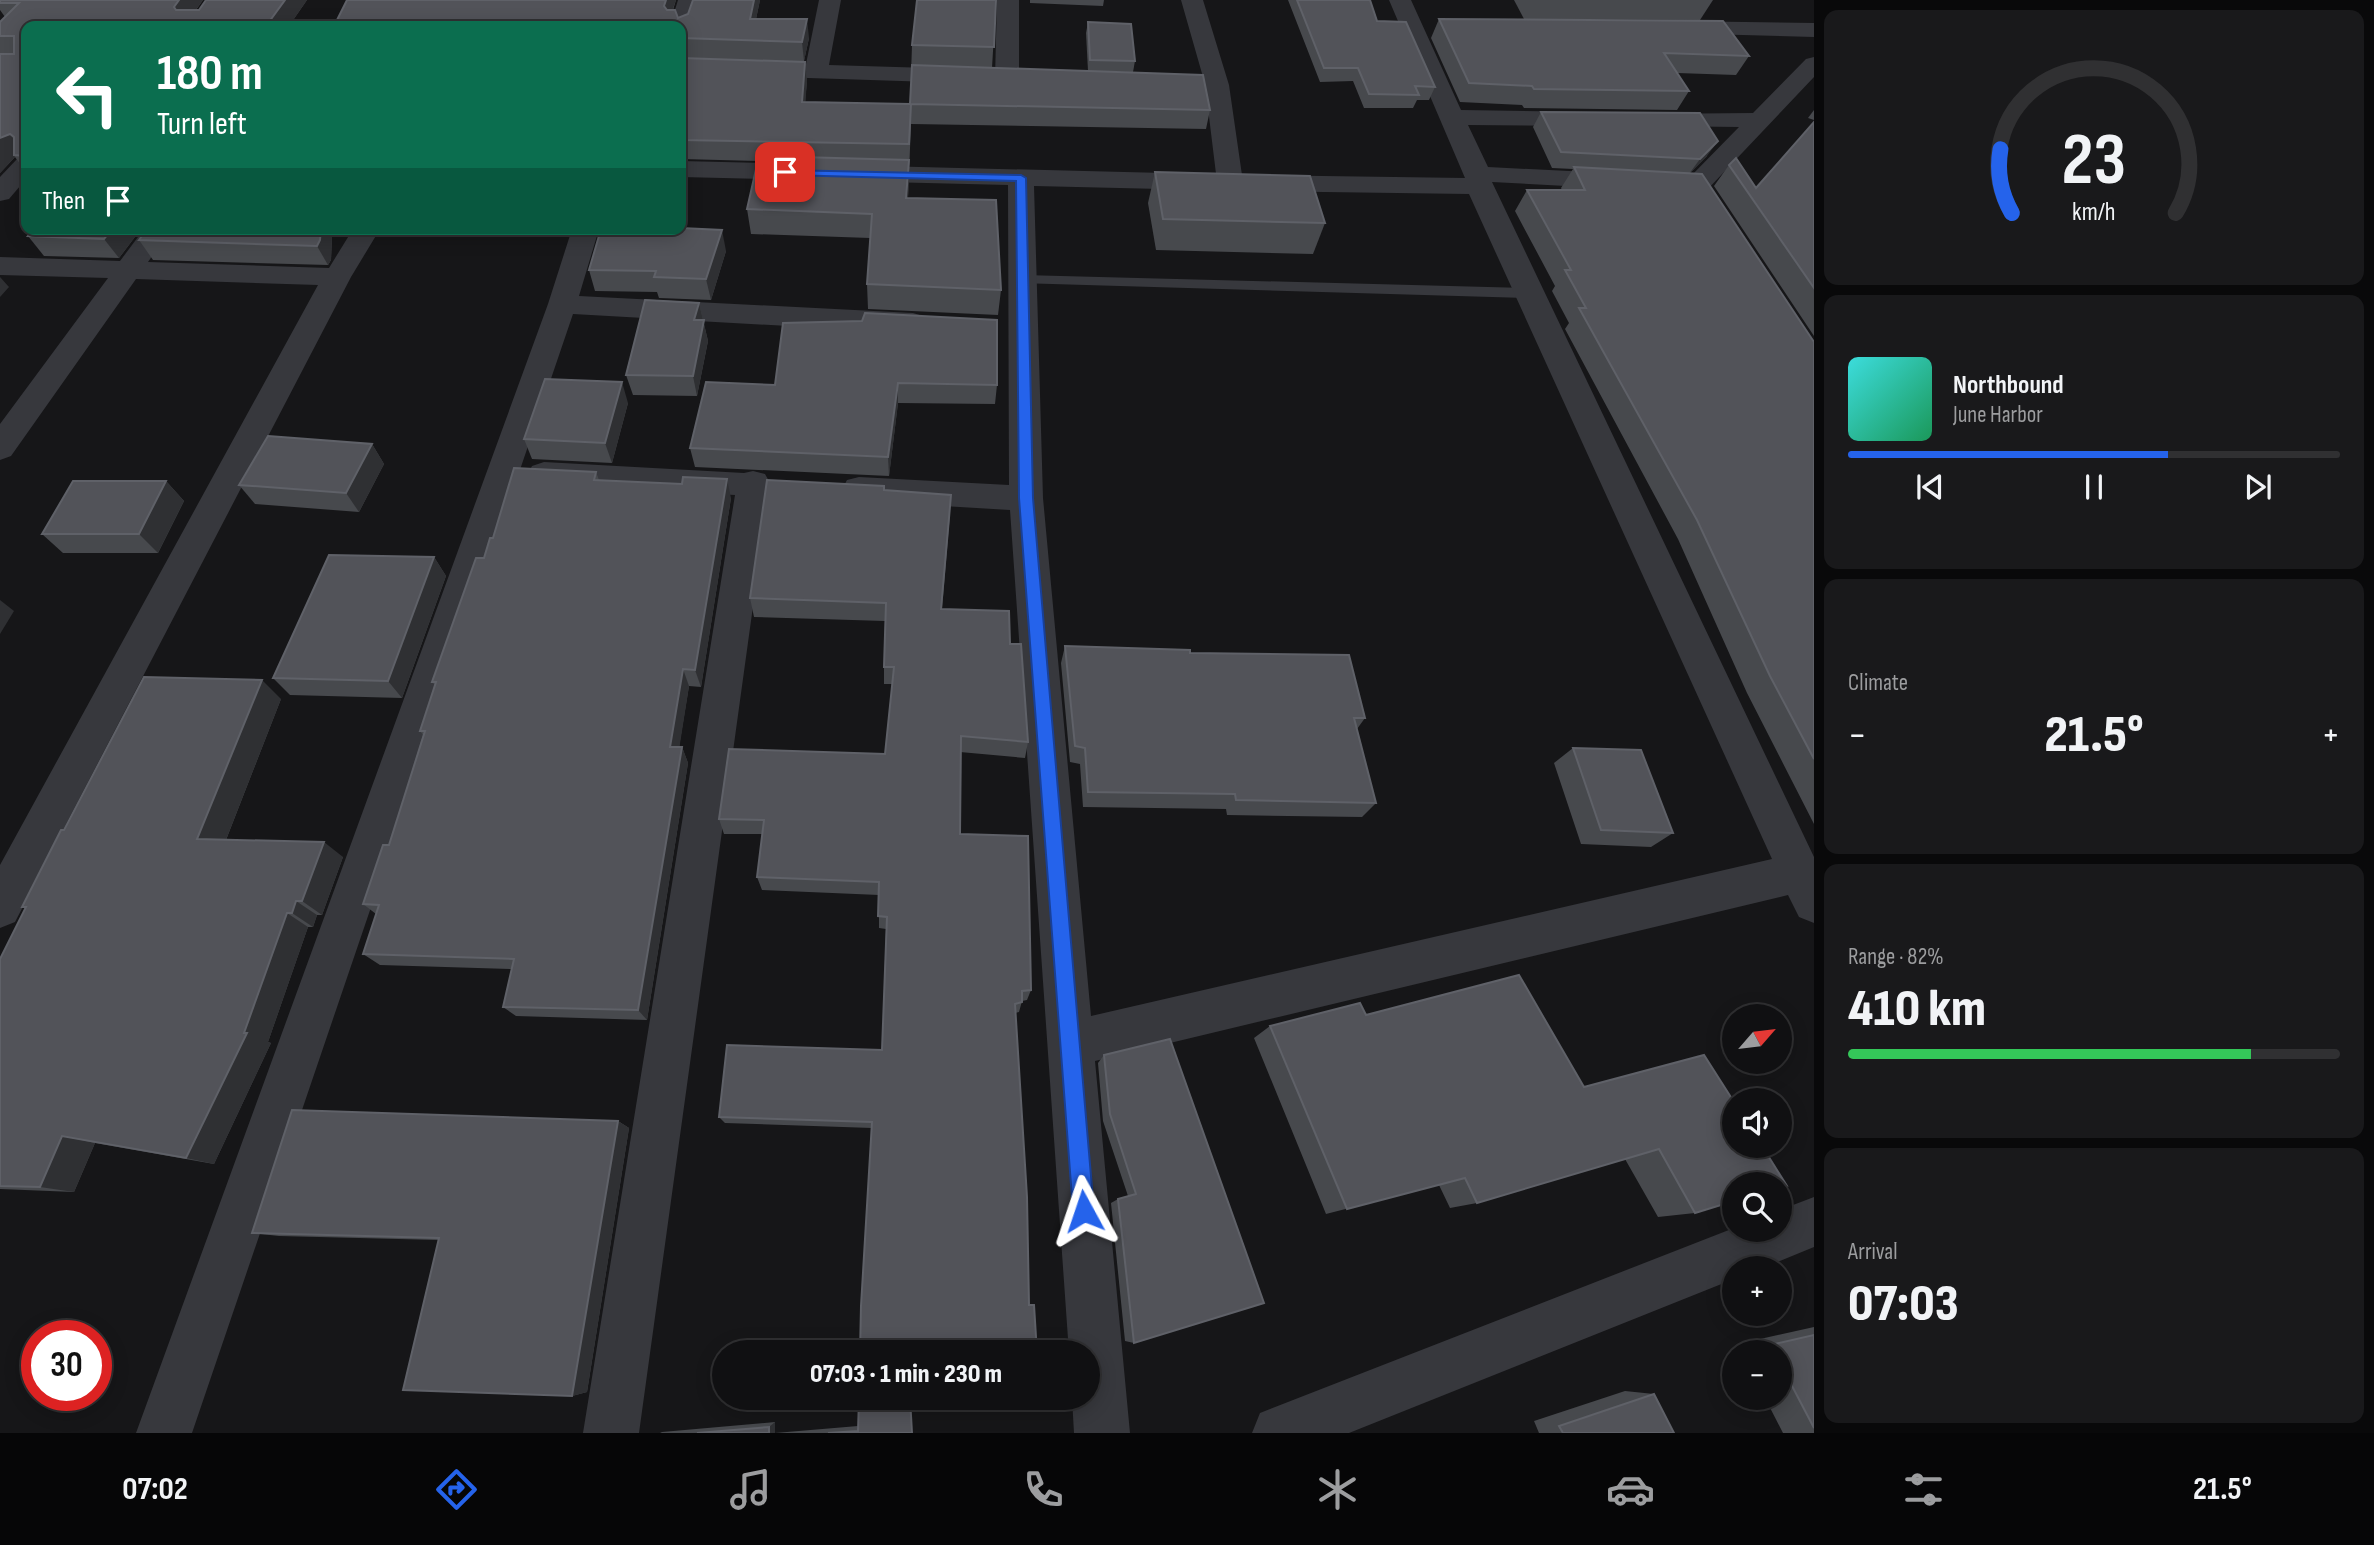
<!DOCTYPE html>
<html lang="en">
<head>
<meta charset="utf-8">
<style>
	body { margin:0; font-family:"Sofia Sans Condensed",sans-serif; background:#19191b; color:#f1f3f6; height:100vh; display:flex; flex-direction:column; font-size:26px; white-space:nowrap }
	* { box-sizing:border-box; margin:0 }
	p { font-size:23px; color:#9c9d9f }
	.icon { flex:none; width:38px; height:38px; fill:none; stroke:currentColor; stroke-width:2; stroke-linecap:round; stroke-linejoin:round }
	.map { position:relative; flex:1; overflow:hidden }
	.sheet { display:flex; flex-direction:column; gap:10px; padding:10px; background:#09090a; width:560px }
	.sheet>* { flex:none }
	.guide { position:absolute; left:21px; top:21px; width:665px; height:214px; border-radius:14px; box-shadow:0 4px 18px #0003,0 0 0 2px #303032; background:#0b6e4f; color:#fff; overflow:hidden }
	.needle { width:46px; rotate:62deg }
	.controls { position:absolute; left:1722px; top:1004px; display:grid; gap:14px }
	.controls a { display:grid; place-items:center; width:70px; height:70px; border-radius:50%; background:#101012; box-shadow:0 4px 18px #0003,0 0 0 2px #303032; font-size:35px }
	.speed { position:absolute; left:21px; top:1320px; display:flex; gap:14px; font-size:35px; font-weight:700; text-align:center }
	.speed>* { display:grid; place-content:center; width:91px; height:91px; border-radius:50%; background:#101012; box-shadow:0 4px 18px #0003,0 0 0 2px #303032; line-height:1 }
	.speed .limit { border:10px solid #d22; background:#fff; color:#111 }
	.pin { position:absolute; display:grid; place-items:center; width:60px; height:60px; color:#fff; margin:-30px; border-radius:14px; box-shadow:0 4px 10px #0006 }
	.me { position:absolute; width:77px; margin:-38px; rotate:355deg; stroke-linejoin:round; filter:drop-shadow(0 0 5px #0008) }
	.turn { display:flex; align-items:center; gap:24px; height:147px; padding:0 21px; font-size:32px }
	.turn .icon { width:91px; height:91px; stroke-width:2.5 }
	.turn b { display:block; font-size:49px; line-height:60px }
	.then { display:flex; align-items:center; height:66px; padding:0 21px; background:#0003; gap:14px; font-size:26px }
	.big { font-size:52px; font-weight:800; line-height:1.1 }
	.sheet .widget { flex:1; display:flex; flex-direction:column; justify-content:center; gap:10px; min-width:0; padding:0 24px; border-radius:14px; background:#19191b }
	.sheet .dial { align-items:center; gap:0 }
	.dial svg { height:182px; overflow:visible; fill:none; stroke:#303032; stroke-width:7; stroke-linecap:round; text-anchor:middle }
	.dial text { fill:#f1f3f6; stroke:none }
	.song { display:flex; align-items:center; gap:21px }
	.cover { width:84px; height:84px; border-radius:10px; background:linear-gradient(135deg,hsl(180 70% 55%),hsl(150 70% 35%)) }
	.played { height:7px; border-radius:4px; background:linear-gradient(90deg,#2563eb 65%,#303032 65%) }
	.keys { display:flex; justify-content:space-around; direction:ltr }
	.heat { display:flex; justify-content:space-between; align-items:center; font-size:38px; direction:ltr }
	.charge { height:10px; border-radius:5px; background:linear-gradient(90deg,#34c759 82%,#303032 0) }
	.trip { position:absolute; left:712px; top:1340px; width:388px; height:70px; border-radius:35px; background:#101012; box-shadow:0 4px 18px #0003,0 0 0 2px #303032; font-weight:800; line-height:70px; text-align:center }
	.tabs { display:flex; height:112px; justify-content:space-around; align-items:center; background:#060607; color:#9c9d9f }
	.tabs .icon { width:49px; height:49px }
	.tabs .on { color:#2563eb }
	.tabs b { font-size:32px; color:#f1f3f6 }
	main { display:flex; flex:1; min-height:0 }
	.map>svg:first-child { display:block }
</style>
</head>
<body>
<main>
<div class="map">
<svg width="1814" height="1433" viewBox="0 0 1814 1433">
	<rect width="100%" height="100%" fill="#161618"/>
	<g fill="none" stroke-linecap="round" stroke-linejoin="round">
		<path fill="#37383d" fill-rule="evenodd" d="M1023,275L1529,288L1537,293L1529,298L1018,283L1015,280Z"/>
		<g fill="#37383d" fill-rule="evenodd">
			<path d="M678,0H700L689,32L681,34V26H670Z"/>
			<path d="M819,0H841L829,65L963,69L971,71L975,76L971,81L963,83L681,74V60L806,64Z"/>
			<path d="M997,0H1019V78L1015,83H999L995,78Z"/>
			<path d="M1181,0H1203L1229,85L1243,182L1239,187L1230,190L1221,187L1217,182L1206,92L1153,90L1145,88L1141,83L1145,78L1203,77Z"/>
			<path d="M1389,0H1411L1461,110L1589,112L1598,114L1601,119L1598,124L1589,126L1468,125L1488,167L1690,177L1739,127L1653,126L1644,124L1641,119L1644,114L1753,113L1806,59L1814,57V77L1706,191L1697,193L1492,182L1814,857V923L1799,917L1788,895L1095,1061L1130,1433H1074L1072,1398H1088V1353H1069L1010,510L859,501L847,498L842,489L847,480L859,477L1009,485L1008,185L681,177V161L1204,174L1213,177L1217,182L1213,187L1204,190L1034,186L1043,498L1091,1016L1772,859L1469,194L1261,191L1252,189L1248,183L1252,177L1261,175L1465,178Z"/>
			<path d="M1675,21L1814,23V37L1667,33L1664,28L1667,23Z"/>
			<path d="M26,156V179L9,199L0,201V177L17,159Z"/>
			<path d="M144,229H171L148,262L329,268L353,229H380L351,277L15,922L0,928V865L318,285L136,279L11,456L0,460V424L108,278L0,275V257L120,261Z"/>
			<path d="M572,229H599L579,296L913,313L923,316L928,323L923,330L913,333L573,314L192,1433H136L548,304Z"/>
			<path d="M544,462L744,473L753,471L765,474L770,483L639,1433H583L735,495L544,486L532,482L528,474L532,466Z"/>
			<path d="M1814,1197V1247L1760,1269H1734V1279L1349,1433H1252L1260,1413L1734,1228V1230H1780V1210Z"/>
		</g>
	</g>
	<g fill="#47494d">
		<path d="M0,0H203L196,10L307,0L289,26H26V172L15,157L0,173V22L5,17L0,10Z"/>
		<path d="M347,0H676L673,10L678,18L688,14L693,0H760L756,19L809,38L804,61L805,62L807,81L805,102L910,104L912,45L996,0L992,68L1210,110L1206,129L911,124L908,198L1001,290L998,315L868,309L867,284L870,238L751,234L747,209L758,161L681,159V26Z"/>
		<path d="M1030,0H1104L1103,6L1030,3Z"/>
		<path d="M1288,0H1370L1377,21L1435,87L1429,100H1417L1413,108H1364L1353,81L1320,82Z"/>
		<path d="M1514,0H1713L1700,20L1524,19Z"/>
		<path d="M1439,19L1749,56L1736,75L1677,73L1689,91L1677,110L1524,108L1522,105L1460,102L1431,38Z"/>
		<path d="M1088,22L1135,61L1133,72L1088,71L1086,33Z"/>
		<path d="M1814,110V120L1808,118Z"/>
		<path d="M1541,112L1707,156L1690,173L1814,342V824L1747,693L1678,539L1565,329L1569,323L1552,291L1555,286L1515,211L1527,190H1562L1561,188L1573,169L1552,168L1533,127Z"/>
		<path d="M1814,122V336L1714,186L1729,165L1756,188Z"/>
		<path d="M1155,172L1325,223L1313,254L1156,250L1148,203Z"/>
		<path d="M34,229H141L119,258L44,256L28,236Z"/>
		<path d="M147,229H329L332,236L331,260L328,265L153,260L139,240Z"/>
		<path d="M726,251L711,300L659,298L657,292L595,291L589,270Z"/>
		<path d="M699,303L708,341L697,396L633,395L626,375Z"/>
		<path d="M783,323L997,385L995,404L898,403L889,476L695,467L690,448L775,385Z"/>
		<path d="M628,403L612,463L532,459L524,439Z"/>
		<path d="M372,444L384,464L359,512L255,504L239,485Z"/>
		<path d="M596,472L599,480L731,498L701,687L689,686L679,747H682L688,763L647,1020L516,1016L503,1007L512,969L380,965L363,954L376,914L363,904L389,845L423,735L420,731L435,685L432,682L493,538Z"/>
		<path d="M166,481L184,501L158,553H63L42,534Z"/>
		<path d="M884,490L950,514L942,609L1010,644L1028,742L1025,758L960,752V834L1031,990L1027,1000L1022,1001L1019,1012L1015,1013L1029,1305L1037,1353L872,1128L725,1123L719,1117L882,1050L886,929L879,928V895L762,890L757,877L762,834H724L719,819L885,754L892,684H884V667L885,621L754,617L750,598Z"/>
		<path d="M434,557L446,576L402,698L290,695L273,678Z"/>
		<path d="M1065,646L1190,653L1365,718L1357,729L1376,803L1362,817L1227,815L1226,809L1083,807L1080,764L1070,762L1061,663Z"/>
		<path d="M281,699L226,840L343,857L322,915H317L313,927H308L268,1042L271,1043L214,1164L95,1143L74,1192L0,1189V959L26,909L22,907L64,830Z"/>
		<path d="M1573,748L1673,833L1651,847L1581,844L1554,763Z"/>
		<path d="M1366,1015L1584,1087L1704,1055L1695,1213L1658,1217L1625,1159L1477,1203L1450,1208L1439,1185L1326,1214L1254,1038L1270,1026Z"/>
		<path d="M1170,1039L1134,1343L1125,1341L1111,1203L1118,1199L1128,1196L1103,1121L1098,1063L1104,1055Z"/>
		<path d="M618,1121L629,1128L587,1392L572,1396L438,1240L279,1236L252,1233Z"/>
		<path d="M1814,1327V1433H1783L1765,1398H1780V1353H1742L1738,1344Z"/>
		<path d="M1625,1391L1654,1394L1674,1433H1539L1534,1421Z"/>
		<path d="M775,1422V1433L858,1426L912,1433H660L662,1432Z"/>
	</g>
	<g fill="#2f3033">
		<path d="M179,0H203L184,26L174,7Z"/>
		<path d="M285,0H307L289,26H266Z"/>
		<path d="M666,0H676L667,25L664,6Z"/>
		<path d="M754,0H760L752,38L750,19Z"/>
		<path d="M807,19L809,38L804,61L802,42Z"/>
		<path d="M805,62L807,81L804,122L802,102Z"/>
		<path d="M10,134L25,154L14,155L15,157L0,173V138Z"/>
		<path d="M1718,141L1707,156L1689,174L1700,159Z"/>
		<path d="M909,160V185L906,223V198Z"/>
		<path d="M112,229H141L119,258L104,239Z"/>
		<path d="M321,229H329L332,236L331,260L328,265L317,246Z"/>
		<path d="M722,230L726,251L711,300L706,279Z"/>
		<path d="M0,277L9,287L0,297Z"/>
		<path d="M699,303L708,341L697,396L693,376L694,320Z"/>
		<path d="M622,382L628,403L612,463L605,443Z"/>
		<path d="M898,383V403L889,476L888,457Z"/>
		<path d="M372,444L384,464L359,512L346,493Z"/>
		<path d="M727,479L731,498L701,687L695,670Z"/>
		<path d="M166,481L184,501L158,553L139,534Z"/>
		<path d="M434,557L446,576L402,698L388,681Z"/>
		<path d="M0,600L14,611L0,634Z"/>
		<path d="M683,669L689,686L677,763L670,747Z"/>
		<path d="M262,680L281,699L220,855L197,839Z"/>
		<path d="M682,747L688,763L647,1020L638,1010Z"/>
		<path d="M324,842L343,857L322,915L302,901Z"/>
		<path d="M296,901L317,915L313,927L292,913Z"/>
		<path d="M287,913L308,927L268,1042L271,1043L214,1164L186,1158L244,1033Z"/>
		<path d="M618,1121L629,1128L587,1392L572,1396Z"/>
		<path d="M62,1136L95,1143L74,1192L40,1187Z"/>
		<path d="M775,1422V1433H769V1427Z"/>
	</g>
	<g fill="#525359" stroke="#5f6168" stroke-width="2">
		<path d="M0,0H179L174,7L176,10H199L206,0H285L266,26H26V156L14,155V137L10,134L0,138V54H14V36H0V22L19,3H0Z"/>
		<path d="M347,0H666L664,6L667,10H675L678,18L688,14L693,0H754L750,19H807L802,42L681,38V26H334Z"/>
		<path d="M917,0H996L994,47L912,45Z"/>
		<path d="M1297,0H1370L1377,21L1406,22L1435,87L1415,86L1419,95L1369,94L1358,68H1324Z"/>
		<path d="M1439,19L1723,21L1749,56L1664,53L1689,91L1534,89L1532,86L1469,83Z"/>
		<path d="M1088,22L1131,24L1135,61L1090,60Z"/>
		<path d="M681,58L805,62L802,102L910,104L912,65L1203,75L1210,110L911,104L909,144L681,140Z"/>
		<path d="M1541,112L1700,113L1718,141L1700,159L1561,152Z"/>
		<path d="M1814,122V288L1729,165L1736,158L1756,188Z"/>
		<path d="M759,156L909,160L906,198L996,200L1001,290L867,284L872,214L747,209Z"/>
		<path d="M1574,167L1702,174L1814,342V759L1770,676L1697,520L1579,308H1586L1565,270H1571L1527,190H1585Z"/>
		<path d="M1155,172L1310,176L1325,223L1163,219Z"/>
		<path d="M681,228L722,230L706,279L654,277L656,271L589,270L601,229Z"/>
		<path d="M34,229H112L104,239L28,236Z"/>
		<path d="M147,229H321L320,240L317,246L139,240Z"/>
		<path d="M645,300L699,303L694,320H704L693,376L626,375Z"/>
		<path d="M865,313L997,320V385L898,383L888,457L690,448L706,382L775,385L783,323L862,321Z"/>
		<path d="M545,379L622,382L605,443L524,439Z"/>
		<path d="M268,436L372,444L346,493L239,485Z"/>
		<path d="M514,468L596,472L594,480L682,484L683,477L727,479L695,670L683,669L670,747H682L638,1010L503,1007L514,959L363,954L379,905L363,904L383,845H389L425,731H420L436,682H432L476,558H484L490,538H493Z"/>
		<path d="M767,480L884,486V490L951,495L941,609L1009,611L1010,644H1021L1028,742L961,736L960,834L1028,836L1031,990L1022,991V1002L1015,1004L1027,1197L1029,1305H1034L1037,1353H860L861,1306L872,1122L719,1117L727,1045L882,1050L887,917L878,916L879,882L757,877L764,820L719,819L729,749L885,754L894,667H884L886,603L750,598Z"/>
		<path d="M73,481H166L139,534H42Z"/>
		<path d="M329,555L434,557L388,681L273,678Z"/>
		<path d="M1065,646L1190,650V653L1349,655L1365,718H1354L1376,803L1236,800L1235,794L1088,792L1085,748L1075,746Z"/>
		<path d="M144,677L262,680L197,839L324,842L302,901H296L292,913H287L244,1033H247L186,1158L62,1136L40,1187L0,1186V959L26,907H22L61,830H64Z"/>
		<path d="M1573,748L1641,750L1673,833L1601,830Z"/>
		<path d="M1519,975L1584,1087L1704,1055L1734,1102V1146H1762L1787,1186L1780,1188V1185H1734V1201L1695,1213L1659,1149L1477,1203L1465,1178L1347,1209L1270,1026L1360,1003L1366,1015Z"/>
		<path d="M1170,1039L1264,1303L1134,1343L1118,1199L1136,1194L1110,1114L1104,1055Z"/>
		<path d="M292,1110L618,1121L572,1396L403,1390L439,1238L252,1233Z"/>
		<path d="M1814,1335V1428L1780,1363V1353H1774L1770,1345Z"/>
		<path d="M1654,1394L1674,1433H1563L1559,1426Z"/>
		<path d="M859,1398H910L912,1433H828L858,1431Z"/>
		<path d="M769,1427V1433H697Z"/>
	</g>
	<path fill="#2563eb" stroke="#184099" stroke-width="2" d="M782,170L1021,175L1026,178L1033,498L1094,1211L1091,1218L1084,1221L1076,1218L1073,1211L1019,498L1016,181L785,175L780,172Z"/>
</svg>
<div class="controls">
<a><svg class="needle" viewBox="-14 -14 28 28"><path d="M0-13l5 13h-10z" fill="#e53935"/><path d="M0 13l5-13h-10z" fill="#9c9d9f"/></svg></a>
<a><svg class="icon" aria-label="sound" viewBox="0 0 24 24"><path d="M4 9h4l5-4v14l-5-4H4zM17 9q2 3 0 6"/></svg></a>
<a><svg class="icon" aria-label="search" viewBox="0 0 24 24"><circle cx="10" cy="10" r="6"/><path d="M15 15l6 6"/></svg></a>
<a>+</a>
<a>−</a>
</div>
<div class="speed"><div class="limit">30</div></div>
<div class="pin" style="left:785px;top:172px;background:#d93025"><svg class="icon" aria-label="arrive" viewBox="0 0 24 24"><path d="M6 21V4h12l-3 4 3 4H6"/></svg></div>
<svg class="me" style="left:1084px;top:1211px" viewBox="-20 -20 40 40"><path d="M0-17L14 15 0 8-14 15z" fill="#2563eb" stroke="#fff" stroke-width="4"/></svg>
<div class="trip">07:03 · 1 min · 230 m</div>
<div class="guide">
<div class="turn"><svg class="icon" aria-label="left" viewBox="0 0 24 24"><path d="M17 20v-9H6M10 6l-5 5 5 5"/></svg><div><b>180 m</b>Turn left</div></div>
<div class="then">Then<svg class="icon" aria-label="arrive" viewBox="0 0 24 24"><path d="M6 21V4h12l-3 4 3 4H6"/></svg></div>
</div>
</div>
<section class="sheet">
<div class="widget dial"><svg viewBox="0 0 100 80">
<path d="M14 69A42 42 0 1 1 86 69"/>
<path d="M14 69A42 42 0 0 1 9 41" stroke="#2563eb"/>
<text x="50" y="56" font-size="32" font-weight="700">23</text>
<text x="50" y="72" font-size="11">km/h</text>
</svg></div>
<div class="widget">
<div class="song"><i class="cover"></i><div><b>Northbound</b><p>June Harbor</p></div></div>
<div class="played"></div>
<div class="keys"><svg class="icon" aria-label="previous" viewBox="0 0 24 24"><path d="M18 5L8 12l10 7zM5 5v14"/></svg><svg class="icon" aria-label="pause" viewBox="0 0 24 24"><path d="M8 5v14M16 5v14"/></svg><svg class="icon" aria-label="next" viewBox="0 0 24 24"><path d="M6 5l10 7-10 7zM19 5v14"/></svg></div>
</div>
<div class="widget"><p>Climate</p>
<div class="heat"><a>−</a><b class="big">21.5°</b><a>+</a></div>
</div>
<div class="widget"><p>Range · 82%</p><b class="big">410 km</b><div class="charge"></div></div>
<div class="widget"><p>Arrival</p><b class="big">07:03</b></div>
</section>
</main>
<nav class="tabs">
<b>07:02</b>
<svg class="icon on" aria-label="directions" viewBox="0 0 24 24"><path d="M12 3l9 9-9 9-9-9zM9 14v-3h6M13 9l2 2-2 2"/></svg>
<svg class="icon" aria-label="music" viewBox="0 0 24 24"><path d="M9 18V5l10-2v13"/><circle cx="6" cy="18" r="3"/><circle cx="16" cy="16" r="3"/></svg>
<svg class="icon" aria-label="phone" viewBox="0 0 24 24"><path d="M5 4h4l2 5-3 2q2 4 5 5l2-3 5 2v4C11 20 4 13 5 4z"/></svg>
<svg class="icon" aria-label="climate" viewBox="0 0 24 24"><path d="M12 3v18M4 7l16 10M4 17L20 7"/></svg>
<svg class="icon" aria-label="car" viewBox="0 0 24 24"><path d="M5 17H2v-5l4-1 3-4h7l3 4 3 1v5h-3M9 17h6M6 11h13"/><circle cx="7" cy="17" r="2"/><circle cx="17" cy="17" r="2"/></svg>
<svg class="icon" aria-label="filters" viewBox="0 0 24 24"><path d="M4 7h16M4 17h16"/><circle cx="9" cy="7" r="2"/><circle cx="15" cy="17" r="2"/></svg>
<b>21.5°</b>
</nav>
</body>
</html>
